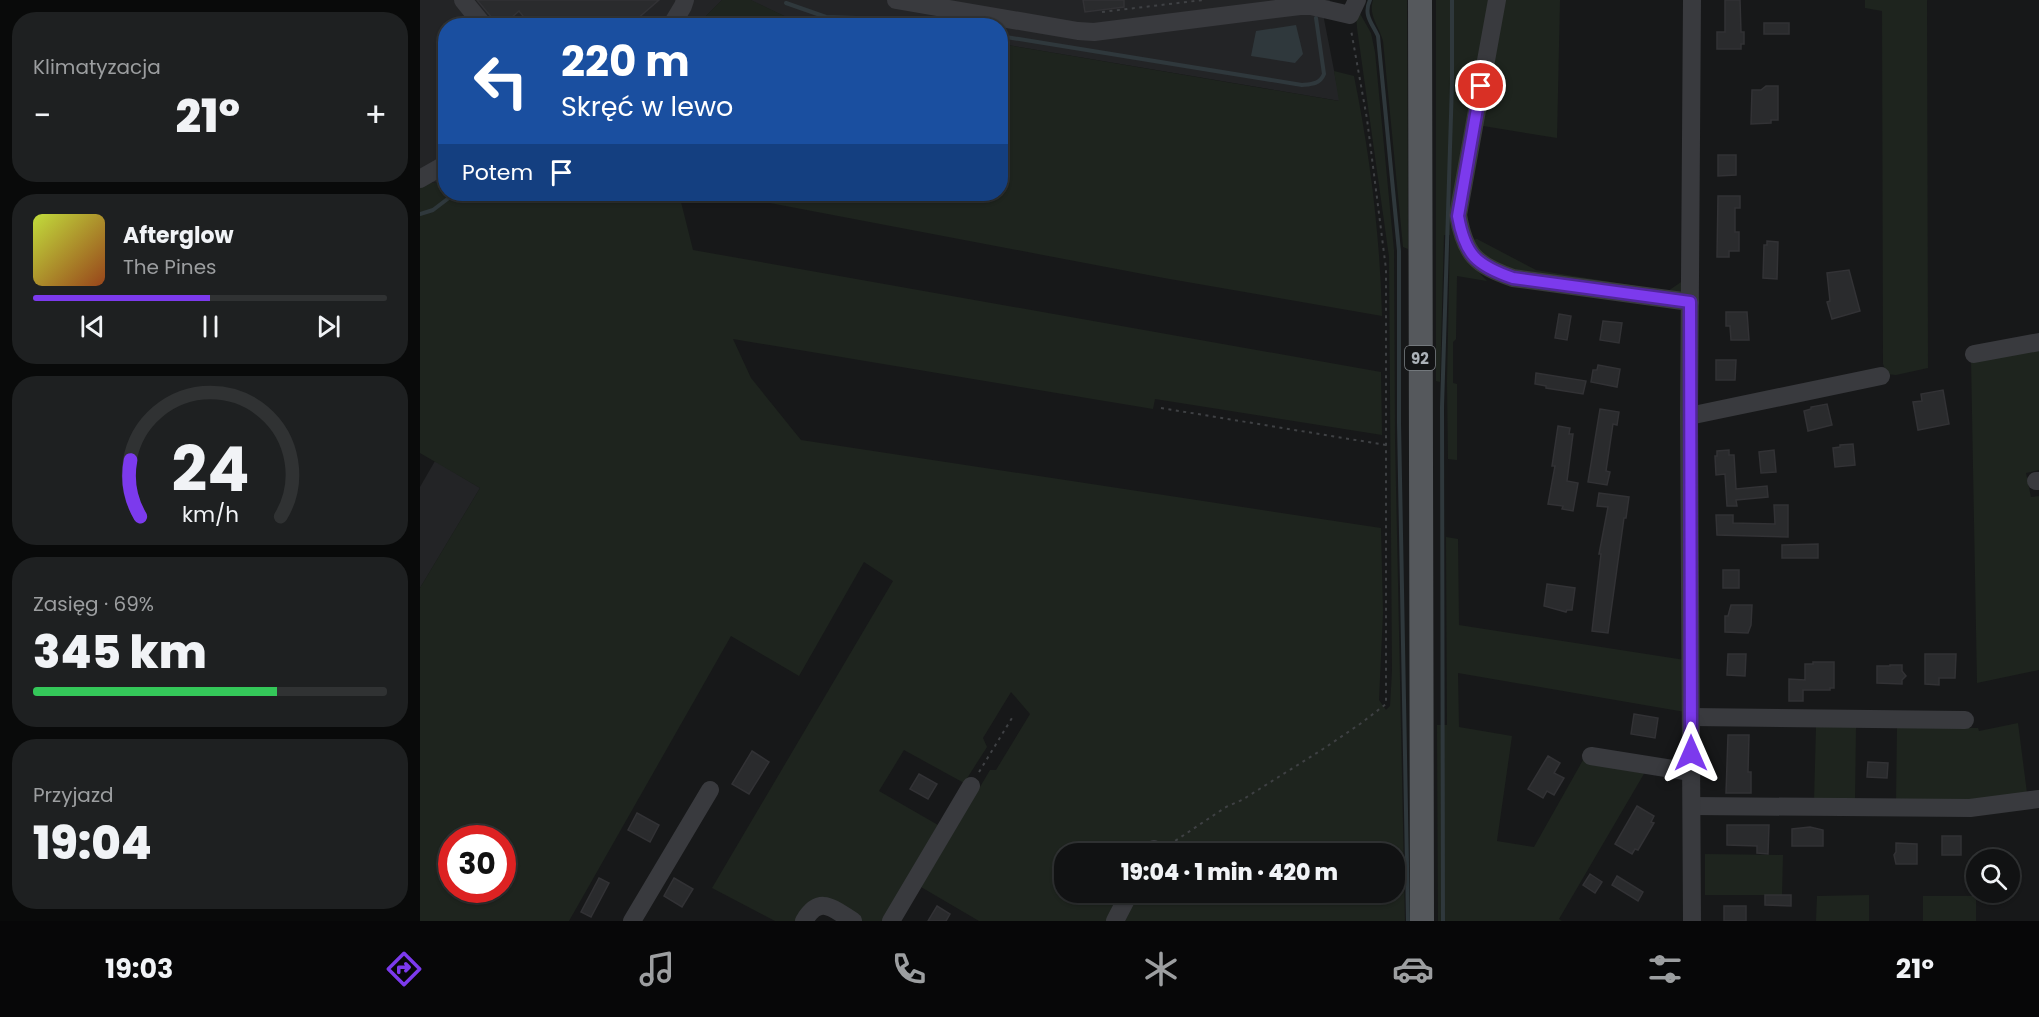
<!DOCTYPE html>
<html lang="pl">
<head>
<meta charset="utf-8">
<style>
	body { margin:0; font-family:Poppins,sans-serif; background:#1e2021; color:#f1f3f6; height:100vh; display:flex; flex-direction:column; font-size:22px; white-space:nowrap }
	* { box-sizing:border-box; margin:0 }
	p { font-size:20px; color:#9c9ea0 }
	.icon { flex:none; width:33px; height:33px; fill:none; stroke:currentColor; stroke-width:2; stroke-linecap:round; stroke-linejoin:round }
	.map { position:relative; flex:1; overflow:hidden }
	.side { display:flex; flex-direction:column; gap:12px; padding:12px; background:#090a0a; width:420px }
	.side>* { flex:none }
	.guide { position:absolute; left:18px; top:18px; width:570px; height:183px; border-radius:24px; box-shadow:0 2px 4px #0004,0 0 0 2px #303233; background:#1a4fa0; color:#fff; overflow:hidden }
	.fabs { position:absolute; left:1546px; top:849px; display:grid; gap:12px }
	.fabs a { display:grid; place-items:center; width:54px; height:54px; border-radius:50%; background:#111213; box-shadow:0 2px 4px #0004,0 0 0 2px #303233; font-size:30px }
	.speed { position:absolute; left:18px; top:825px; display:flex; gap:12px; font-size:30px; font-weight:700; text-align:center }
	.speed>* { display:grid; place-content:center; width:78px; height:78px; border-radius:50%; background:#111213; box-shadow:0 2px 4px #0004,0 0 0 2px #303233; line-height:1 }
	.speed .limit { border:9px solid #d22; background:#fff; color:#111 }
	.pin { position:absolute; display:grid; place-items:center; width:51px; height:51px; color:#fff; margin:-26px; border:3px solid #fff; border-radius:50%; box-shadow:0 2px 6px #0007 }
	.me { position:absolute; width:66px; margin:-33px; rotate:0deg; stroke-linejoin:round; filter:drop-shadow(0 0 4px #0008) }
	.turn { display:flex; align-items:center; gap:21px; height:126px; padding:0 24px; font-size:27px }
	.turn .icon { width:78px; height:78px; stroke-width:2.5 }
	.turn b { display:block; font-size:42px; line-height:51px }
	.then { display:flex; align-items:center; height:57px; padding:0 24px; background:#0003; gap:12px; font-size:22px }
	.big { font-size:45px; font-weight:800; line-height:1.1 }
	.side .tile { flex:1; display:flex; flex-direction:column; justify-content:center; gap:9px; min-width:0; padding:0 21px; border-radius:24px; background:#1e2021 }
	.side .dial { align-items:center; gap:0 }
	.dial svg { height:156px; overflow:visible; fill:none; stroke:#303233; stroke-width:7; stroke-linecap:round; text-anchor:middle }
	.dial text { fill:#f1f3f6; stroke:none }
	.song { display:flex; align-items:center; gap:18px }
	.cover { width:72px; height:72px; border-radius:9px; background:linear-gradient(135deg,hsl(70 70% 55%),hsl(20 70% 35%)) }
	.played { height:6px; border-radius:3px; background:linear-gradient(90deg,#7c3aed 50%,#303233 50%) }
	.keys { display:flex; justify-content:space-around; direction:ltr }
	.heat { display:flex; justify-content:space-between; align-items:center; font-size:33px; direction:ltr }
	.charge { height:9px; border-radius:4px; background:linear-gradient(90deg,#34c759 69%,#303233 0) }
	.trip { position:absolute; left:634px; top:843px; width:351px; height:60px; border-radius:24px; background:#111213; box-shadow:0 2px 4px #0004,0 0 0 2px #303233; font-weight:800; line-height:60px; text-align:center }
	.tabs { display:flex; height:96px; justify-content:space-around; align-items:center; background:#070708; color:#9c9ea0 }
	.tabs .icon { width:42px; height:42px }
	.tabs .current { color:#7c3aed }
	.tabs b { font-size:27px; color:#f1f3f6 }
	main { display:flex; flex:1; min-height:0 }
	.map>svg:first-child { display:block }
</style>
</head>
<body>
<main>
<section class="side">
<div class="tile"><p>Klimatyzacja</p>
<div class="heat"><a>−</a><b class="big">21°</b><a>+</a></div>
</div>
<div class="tile">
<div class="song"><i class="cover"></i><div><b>Afterglow</b><p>The Pines</p></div></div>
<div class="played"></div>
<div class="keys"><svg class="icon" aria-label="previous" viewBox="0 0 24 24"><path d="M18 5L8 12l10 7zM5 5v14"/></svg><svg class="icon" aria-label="pause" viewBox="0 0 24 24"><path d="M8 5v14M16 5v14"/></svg><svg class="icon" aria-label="next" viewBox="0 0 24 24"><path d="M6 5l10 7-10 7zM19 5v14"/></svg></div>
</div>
<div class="tile dial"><svg viewBox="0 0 100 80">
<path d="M14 69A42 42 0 1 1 86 69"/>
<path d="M14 69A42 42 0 0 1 9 40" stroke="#7c3aed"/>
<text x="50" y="56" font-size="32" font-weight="700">24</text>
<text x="50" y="72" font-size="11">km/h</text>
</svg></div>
<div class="tile"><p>Zasięg · 69%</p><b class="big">345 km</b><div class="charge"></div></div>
<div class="tile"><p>Przyjazd</p><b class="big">19:04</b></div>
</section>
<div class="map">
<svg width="1619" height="921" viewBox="0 0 1619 921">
	<rect width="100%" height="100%" fill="#171819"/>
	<g fill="#232426">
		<path d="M0,0H302L277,25L26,26L25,183L0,182Z"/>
		<path d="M330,0H910L904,19L920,101L581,44L580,26L383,25Z"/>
		<path d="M15,461L60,488L0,588V487Z"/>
	</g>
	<g fill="#1e241e" fill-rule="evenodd">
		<path d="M302,0H331L383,25H277Z"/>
		<path d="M953,0H987L988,249L983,247L963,41C959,26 948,15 953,0Z"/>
		<path d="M1016,0H1072L1034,207L1047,260L1067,281L1037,276L1036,339L1033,342V383L1037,384V460L1028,459L1027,382L1030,235H1024L1020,382L1016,381Z"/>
		<path d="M1080,0H1140L1137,138L1057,125Z"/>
		<path d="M1445,0H1507L1508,368L1476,375L1467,374L1463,364L1462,11L1445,8Z"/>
		<path d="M938,10L951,33L955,52L974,250L975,439L985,921H703L718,893L975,892V854H645V892L705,893L689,921H559L501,887L570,770H576L610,714L591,692L563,738L567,747L544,783L484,750L459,791L518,825L463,921H441L412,902L381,921H355L292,888L473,581L444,562L379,676L311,636L149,921H0V588L60,488L0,453V183H25L26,194H259L273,250L961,372L962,435L735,399L733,409L313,339L331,378L381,440L961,528L963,613L959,700L966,710L970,706L972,671L969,257L937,28L936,14ZM32,838H82V890H32Z"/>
		<path d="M581,44L919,101L914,71L934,76C950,155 960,235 962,316L744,278L302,194H580Z"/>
		<path d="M1057,239L1116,270L1248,291L1264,280L1265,290L1260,293L1077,267L1047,241Z"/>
		<path d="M1619,346V470L1606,473L1611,497L1619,496V670L1557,683L1551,359Z"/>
		<path d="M1026,537L1038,539L1039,625L1265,660V712L1038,673L1039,727L1092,736L1077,841L1114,847L1163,760L1225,772L1139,919L1142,921H1018L1017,725H1027Z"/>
		<path d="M1598,723L1607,793L1533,802H1476L1477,727L1558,728L1559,731Z"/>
		<path d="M1396,727H1436L1435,801L1394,802Z"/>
		<path d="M1285,854L1363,855L1362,895H1285Z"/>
		<path d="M1449,895V921H1396L1397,896Z"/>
		<rect x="1503" y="896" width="53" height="25"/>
	</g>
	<path fill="#2f383c" d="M876,25L883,54L875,63L831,56L836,31Z"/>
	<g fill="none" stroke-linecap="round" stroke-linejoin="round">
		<g stroke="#2f383c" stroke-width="4">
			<path d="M950,0C943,15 952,23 958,36L979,251V423L988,921"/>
			<path d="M366,3L406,17L469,19L519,26"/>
			<path d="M580,36L882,85C892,84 900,84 904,74L896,18"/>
			<path d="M0,214L13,210L34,194"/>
			<path d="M1023,921L1022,407L1032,83V0"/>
		</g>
	</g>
	<g fill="#2a2b2d" stroke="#323235" stroke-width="1.5">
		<path d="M57,0H239L209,26H111L99,11L82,26H75L73,19Z"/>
		<path d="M663,0H704V7L665,12Z"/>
		<path d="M1305,0H1320L1321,32H1324V44H1321V49H1297V32H1305Z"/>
		<rect x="1344" y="23" width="25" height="11"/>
		<path d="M1346,86H1358V120H1351V123L1331,124L1332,90H1341Z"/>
		<path d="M1298,155H1316V175L1298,176Z"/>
		<path d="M1298,196H1320V208H1315V232H1319V251H1309V257H1297Z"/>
		<path d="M1347,241L1358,242L1357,279L1343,278L1344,245H1347Z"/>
		<path d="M1429,270L1440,311L1412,319L1407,302L1410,301L1407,273Z"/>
		<path d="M1306,312H1327L1329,340H1311L1310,326H1306Z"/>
		<path d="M1139,314L1151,316L1147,340L1135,338Z"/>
		<path d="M1183,321L1202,323L1199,343L1180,340Z"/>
		<path d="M1296,360H1316L1315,380H1296Z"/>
		<path d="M1178,365L1200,369L1197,387L1171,382L1173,370H1177Z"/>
		<path d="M1116,373L1166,381L1163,394L1126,388V386L1115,384Z"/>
		<path d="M1523,390L1529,424L1498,430L1493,402L1502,401L1501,394Z"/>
		<path d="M1407,404L1412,425L1388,431L1384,411L1391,409V407Z"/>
		<path d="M1180,409L1199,412L1197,425L1193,424L1186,471L1190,472L1187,485L1168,482Z"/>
		<path d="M1138,426L1150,428L1149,434H1153L1147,481L1158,483L1153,511L1142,509L1143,506L1128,504L1135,466H1132Z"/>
		<path d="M1433,444L1435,465L1415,467L1413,448L1420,447V445Z"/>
		<path d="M1309,450V455H1314L1316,489L1347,486L1348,497L1316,500L1317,506H1307L1305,474L1296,475L1295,456H1297V451Z"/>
		<path d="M1354,450L1356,472L1341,473L1339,452Z"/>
		<path d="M1179,493L1209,497L1206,518H1204L1188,633L1172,631L1181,554H1179L1188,507L1177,506Z"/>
		<path d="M1354,505H1368V537L1297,535L1296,515H1313V523L1355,524Z"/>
		<path d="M1398,544V558H1362V545Z"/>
		<rect x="1303" y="570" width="16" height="18"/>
		<path d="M1127,584L1155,588L1152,610H1147L1146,612L1124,606Z"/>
		<path d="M1311,605H1332L1331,625L1328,633L1305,632V616H1308Z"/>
		<path d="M1308,654H1326L1325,676L1307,675Z"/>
		<path d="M1505,654H1536L1535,678H1519V685L1505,684Z"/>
		<path d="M1393,662H1414V688H1410V690H1383V701H1369V679L1385,680V664H1393Z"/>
		<path d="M1470,665H1482V671L1486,676L1482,680V684L1457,683V666H1470Z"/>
		<path d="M1214,714L1238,718L1235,738L1211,734Z"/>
		<path d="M1308,735H1329L1328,772H1331V793H1306Z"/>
		<path d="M332,751L349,762L329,794L312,784Z"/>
		<path d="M1128,756L1140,763L1134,773L1144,778L1134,795L1127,791L1123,798L1108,789Z"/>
		<path d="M1448,762L1468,763L1467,778L1447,777Z"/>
		<path d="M499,774L517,784L508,799L490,789Z"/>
		<path d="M1217,806L1234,816L1231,822L1234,823L1218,850L1215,849L1212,854L1195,844Z"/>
		<path d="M217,813L239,825L230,842L208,830Z"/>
		<path d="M1307,825H1349L1348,854L1337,853V846L1307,845Z"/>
		<path d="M1390,827L1403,830V846H1372V829Z"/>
		<rect x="1522" y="836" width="19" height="19"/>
		<path d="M1476,843L1497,844V864H1476L1474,855L1476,852Z"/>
		<path d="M1170,874L1182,882L1175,893L1163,885Z"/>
		<path d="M1197,876L1223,892L1218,901L1192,885Z"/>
		<path d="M179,878L189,883L171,917L161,912Z"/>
		<path d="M254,878L273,889L262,907L244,896Z"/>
		<path d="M1345,895H1371V906L1345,905Z"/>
		<path d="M517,906L530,914L526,921H508Z"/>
		<rect x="1304" y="906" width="22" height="15"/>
	</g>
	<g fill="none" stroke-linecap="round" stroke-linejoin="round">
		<g stroke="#3f4144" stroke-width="2" stroke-dasharray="3 4.5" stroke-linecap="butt">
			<path d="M682,12L783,0"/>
			<path d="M741,408L966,445"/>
			<path d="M559,772L592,718"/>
			<path d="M749,845L806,807L822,800L903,749L940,724L966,704V269L947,119L931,30"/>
		</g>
		<g stroke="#393a3e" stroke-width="18">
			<path d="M43,0L64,26"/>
			<path d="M476,0L658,31L674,32L880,6H891L930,15L937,0"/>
			<path d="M1077,0L1038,215C1045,255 1056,265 1093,278L1270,302"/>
			<path d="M251,26L263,6L265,0"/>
			<path d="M0,179L26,164"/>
			<path d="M1554,354L1619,342"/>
			<path d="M1269,416L1461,376"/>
			<path d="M1616,481H1619"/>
			<path d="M1271,717L1545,720"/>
			<path d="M1171,756L1271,772"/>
			<path d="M1272,806L1550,808L1619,799"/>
			<path d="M732,854L734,849"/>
			<path d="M212,921L290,790"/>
			<path d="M384,921C400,894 413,909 433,921"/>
			<path d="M471,921L551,786"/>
			<path d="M695,921L710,892"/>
			<path d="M1272,921L1269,416L1272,0"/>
		</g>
		<path stroke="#55585c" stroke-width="24" d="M1000,0L1002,921"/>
	</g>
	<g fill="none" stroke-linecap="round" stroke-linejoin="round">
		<g stroke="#51269a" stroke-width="15">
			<path id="route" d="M1061,86L1038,216C1045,255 1056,265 1093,278L1270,302L1271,753"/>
		</g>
		<use href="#route" stroke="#7c3aed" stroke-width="10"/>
	</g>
	<g text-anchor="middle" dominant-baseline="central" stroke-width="6" stroke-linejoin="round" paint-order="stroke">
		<rect fill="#121314" stroke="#7d8286" stroke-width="1.5" x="985" y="346" width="30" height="24" rx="4.5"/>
		<g font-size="15" font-weight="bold" fill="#abb1b7">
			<text x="1000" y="358">92</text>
		</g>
	</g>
</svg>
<div class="fabs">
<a><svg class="icon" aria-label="search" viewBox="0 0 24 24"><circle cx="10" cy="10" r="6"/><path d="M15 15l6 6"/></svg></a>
</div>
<div class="speed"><div class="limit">30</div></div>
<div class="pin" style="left:1061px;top:86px;background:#d93025"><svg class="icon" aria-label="arrive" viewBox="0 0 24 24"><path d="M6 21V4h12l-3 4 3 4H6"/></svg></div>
<svg class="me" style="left:1271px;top:753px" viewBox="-20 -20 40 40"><path d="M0-17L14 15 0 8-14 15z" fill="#7c3aed" stroke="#fff" stroke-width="4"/></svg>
<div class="trip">19:04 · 1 min · 420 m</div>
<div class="guide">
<div class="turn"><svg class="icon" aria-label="left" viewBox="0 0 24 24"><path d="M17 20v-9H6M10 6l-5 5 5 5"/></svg><div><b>220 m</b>Skręć w lewo</div></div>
<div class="then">Potem<svg class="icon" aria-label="arrive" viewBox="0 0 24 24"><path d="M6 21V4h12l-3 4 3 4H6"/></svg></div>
</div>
</div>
</main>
<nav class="tabs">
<b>19:03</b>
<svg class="icon current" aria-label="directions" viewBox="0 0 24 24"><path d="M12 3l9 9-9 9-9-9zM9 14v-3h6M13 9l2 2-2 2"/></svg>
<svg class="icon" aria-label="music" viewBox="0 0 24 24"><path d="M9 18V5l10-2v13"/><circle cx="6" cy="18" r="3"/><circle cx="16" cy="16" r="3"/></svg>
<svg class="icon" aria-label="phone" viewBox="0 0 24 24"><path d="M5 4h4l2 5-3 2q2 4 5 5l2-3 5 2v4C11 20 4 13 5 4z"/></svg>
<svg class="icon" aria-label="climate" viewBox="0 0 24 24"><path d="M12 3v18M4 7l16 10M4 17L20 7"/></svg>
<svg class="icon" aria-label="car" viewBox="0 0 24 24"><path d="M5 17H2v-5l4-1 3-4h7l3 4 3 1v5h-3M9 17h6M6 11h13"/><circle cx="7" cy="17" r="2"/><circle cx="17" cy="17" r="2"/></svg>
<svg class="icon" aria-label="filters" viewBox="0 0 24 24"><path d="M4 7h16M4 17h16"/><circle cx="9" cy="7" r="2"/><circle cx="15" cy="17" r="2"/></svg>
<b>21°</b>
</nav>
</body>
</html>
